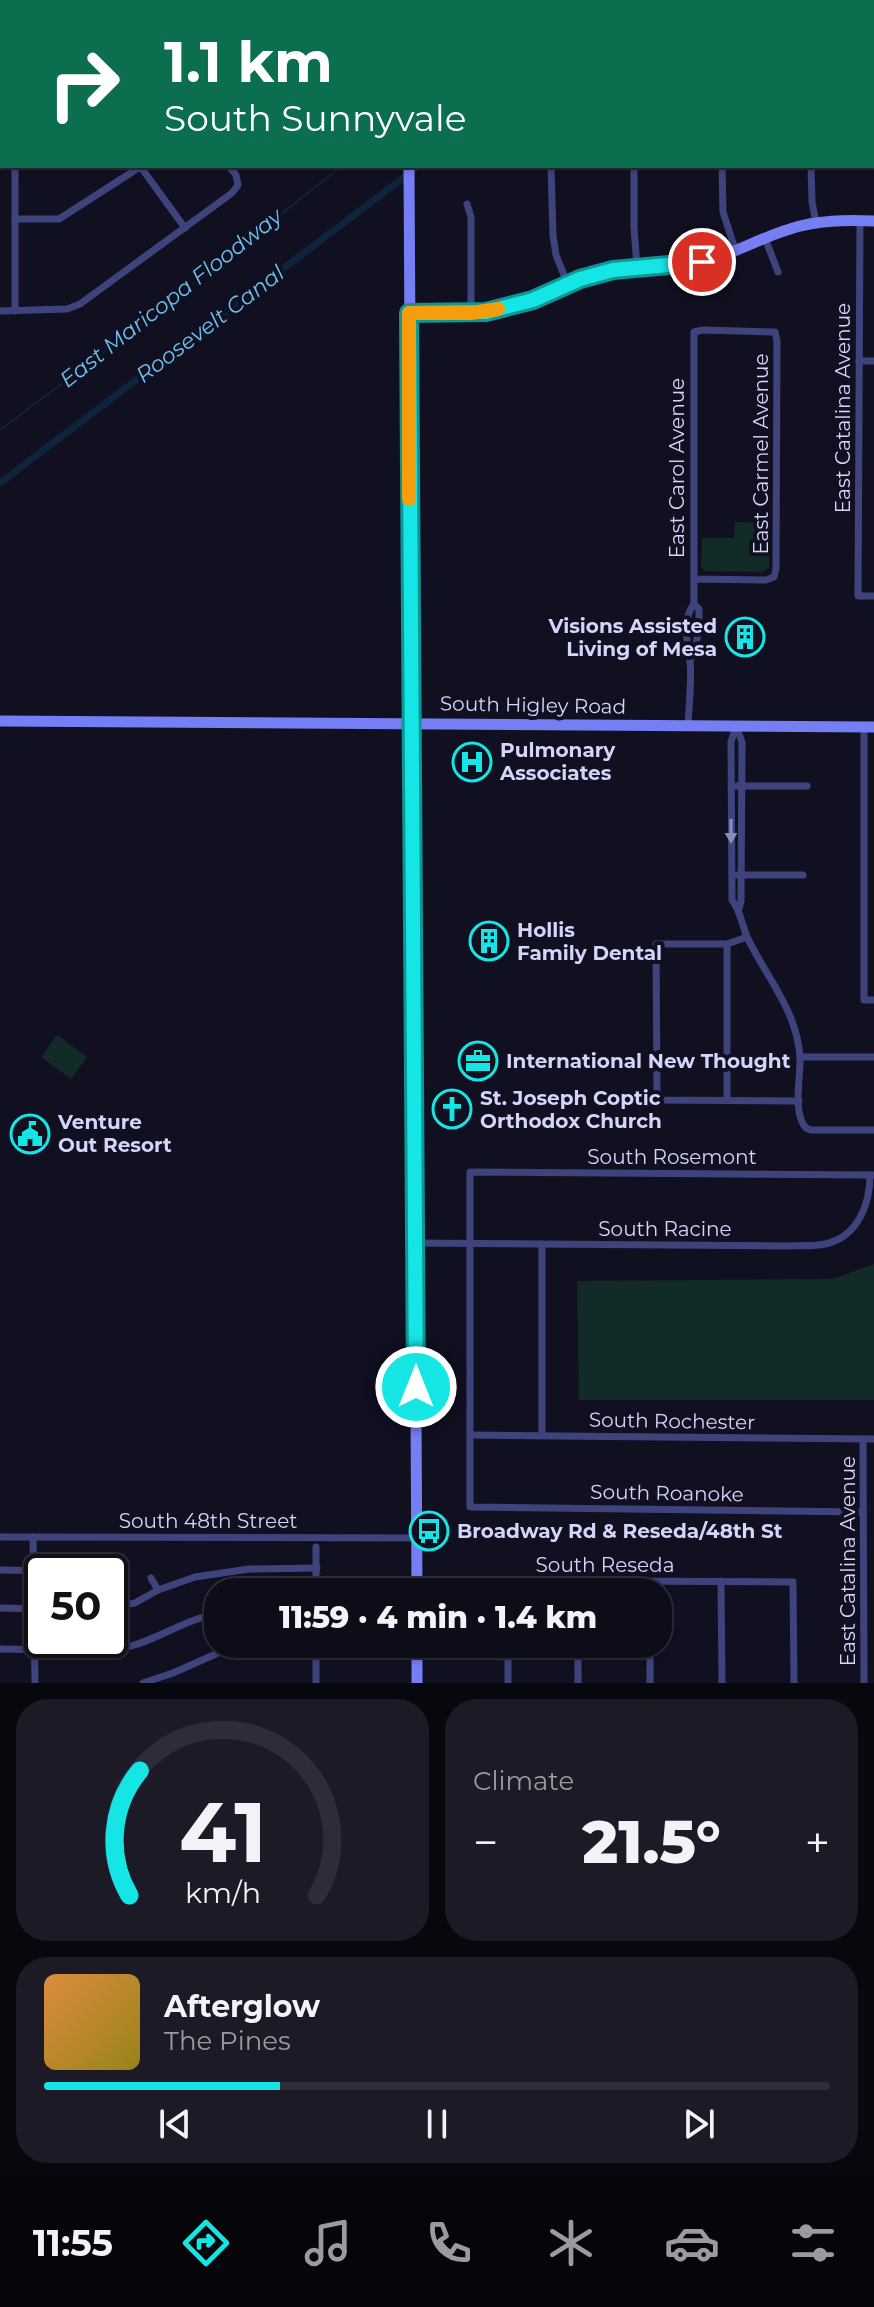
<!DOCTYPE html>
<html lang="en">
<head>
<meta charset="utf-8">
<style>
	body { margin:0; font-family:Montserrat,sans-serif; background:#1b1a26; color:#f1f3f6; height:100vh; display:flex; flex-direction:column; font-size:30px; white-space:nowrap }
	* { box-sizing:border-box; margin:0 }
	p { font-size:26px; color:#9a9ba2 }
	.icon { flex:none; width:44px; height:44px; fill:none; stroke:currentColor; stroke-width:2; stroke-linecap:round; stroke-linejoin:round }
	.map { position:relative; height:1683px; overflow:hidden }
	.details { display:flex; flex-direction:column; gap:16px; padding:16px; background:#07070e; flex:1 }
	.details>* { flex:none }
	.hud { position:absolute; left:0px; top:0px; width:874px; height:168px; box-shadow:0 2px 6px #0004,0 0 0 2px #2d2c38; background:#0b6e4f; color:#fff; overflow:hidden }
	.speed { position:absolute; left:24px; top:1554px; display:flex; gap:16px; font-size:40px; font-weight:700; text-align:center }
	.speed>* { display:grid; place-content:center; width:104px; height:104px; border-radius:50%; background:#0d0c19; box-shadow:0 2px 6px #0004,0 0 0 2px #2d2c38; line-height:1 }
	.speed .limit { border:4px solid #111; border-radius:12px; background:#fff; color:#111 }
	.pin { position:absolute; display:grid; place-items:center; width:68px; height:68px; color:#fff; margin:-34px; border:4px solid #fff; border-radius:50%; box-shadow:0 2px 8px #0007 }
	.me { position:absolute; width:88px; margin:-44px; rotate:0deg; stroke-linejoin:round; filter:drop-shadow(0 0 6px #0008) }
	.turn { display:flex; align-items:center; gap:28px; height:168px; padding:0 32px; font-size:36px }
	.turn .icon { width:104px; height:104px; stroke-width:2.5 }
	.turn b { display:block; font-size:56px; line-height:68px }
	.big { font-size:60px; font-weight:800; line-height:1.1 }
	.details .card { flex:1; display:flex; flex-direction:column; justify-content:center; gap:12px; min-width:0; padding:0 28px; border-radius:32px; background:#1b1a26 }
	.details .dial { align-items:center; gap:0 }
	.dial svg { height:208px; overflow:visible; fill:none; stroke:#2d2c38; stroke-width:7; stroke-linecap:round; text-anchor:middle }
	.dial text { fill:#f1f3f6; stroke:none }
	.song { display:flex; align-items:center; gap:24px }
	.cover { width:96px; height:96px; border-radius:12px; background:linear-gradient(135deg,hsl(30 70% 55%),hsl(50 70% 35%)) }
	.played { height:8px; border-radius:4px; background:linear-gradient(90deg,#16e5e5 30%,#2d2c38 30%) }
	.keys { display:flex; justify-content:space-around; direction:ltr }
	.heat { display:flex; justify-content:space-between; align-items:center; font-size:44px; direction:ltr }
	.details .tiles { flex:1; display:grid; gap:16px; grid-template-columns:1fr 1fr }
	.card:last-child { grid-column:span 2 }
	.trip { position:absolute; left:204px; top:1578px; width:468px; height:80px; border-radius:32px; background:#0d0c19; box-shadow:0 2px 6px #0004,0 0 0 2px #2d2c38; font-weight:800; line-height:80px; text-align:center }
	.tabs { display:flex; height:128px; justify-content:space-around; align-items:center; background:#05050a; color:#9a9ba2 }
	.tabs .icon { width:56px; height:56px }
	.tabs .active { color:#16e5e5 }
	.tabs b { font-size:36px; color:#f1f3f6 }
	.map>svg:first-child { display:block }
</style>
</head>
<body>
<div class="map">
<svg width="874" height="1683" viewBox="0 0 874 1683">
	<rect width="100%" height="100%" fill="#111021"/>
	<g fill="#132b28">
		<path d="M735,522L769,523V567L763,572L705,571L701,567L702,538H734Z"/>
		<path d="M57,1035L87,1057L71,1079L41,1057Z"/>
		<path d="M874,1264V1400H579L577,1281L833,1279Z"/>
	</g>
	<g fill="none" stroke-linecap="round" stroke-linejoin="round">
		<g stroke="#0e233c" stroke-width="2">
			<path d="M566,2L568,0"/>
			<path d="M0,430L173,300L342,166"/>
		</g>
		<g stroke="#0e233c" stroke-width="7">
			<path d="M634,2L637,0"/>
			<path d="M0,483L419,166"/>
		</g>
		<g stroke="#3f437c" stroke-width="7">
			<path d="M86,0V2"/>
			<path d="M165,0V2"/>
			<path d="M294,0V2"/>
			<path d="M15,166V311"/>
			<path d="M140,166L185,228"/>
			<path d="M551,166L553,236L556,255L568,285"/>
			<path d="M634,166V228L637,267"/>
			<path d="M722,166L723,212L736,252"/>
			<path d="M811,166L812,202L816,223"/>
			<path d="M467,204L471,217V313"/>
			<path d="M15,219H59L140,167"/>
			<path d="M860,220L858,596H874"/>
			<path d="M765,238L778,272"/>
			<path d="M0,311L67,309L80,304L232,193L238,185L236,175L229,166"/>
			<path d="M859,361H874"/>
			<path d="M690,660L695,653L699,625V609L694,604V332L703,330L775,332L777,341L776,569L774,577L766,580L694,579"/>
			<path d="M688,725C689,704 692,681 690,660C687,642 682,619 694,604"/>
			<path d="M736,726L731,742L732,900C741,912 742,926 748,939C767,978 797,1011 800,1057C801,1077 792,1113 806,1128L811,1130H874"/>
			<path d="M736,726L742,742L741,901L739,909"/>
			<path d="M864,727V1000H874"/>
			<path d="M737,786H807"/>
			<path d="M737,875H803"/>
			<path d="M747,937L727,944H656L657,1100L799,1101"/>
			<path d="M727,944V1100"/>
			<path d="M800,1057H874"/>
			<path d="M415,1243L786,1246C798,1245 812,1247 825,1244C858,1237 870,1204 870,1175"/>
			<path d="M542,1244V1435"/>
			<path d="M470,1435L874,1439"/>
			<path d="M863,1439L864,1683"/>
			<path d="M863,1512L470,1507V1172L874,1175"/>
			<path d="M0,1537L416,1538"/>
			<path d="M33,1537L35,1683"/>
			<path d="M0,1570L102,1572"/>
			<path d="M151,1578L158,1590"/>
			<path d="M416,1580L793,1582L794,1683"/>
			<path d="M721,1581L722,1683"/>
			<path d="M316,1592V1547"/>
			<path d="M110,1607L135,1603L158,1590L195,1577L249,1569L317,1568"/>
			<path d="M0,1608L42,1609"/>
			<path d="M508,1644V1683"/>
			<path d="M578,1644V1683"/>
			<path d="M650,1644V1683"/>
			<path d="M316,1646V1683"/>
			<path d="M0,1649C37,1649 96,1656 131,1646C161,1638 187,1618 218,1614"/>
			<path d="M474,1656L508,1657"/>
			<path d="M143,1683L173,1673L218,1653L241,1650L316,1648"/>
		</g>
		<g stroke="#757ef2" stroke-width="11">
			<path d="M408,0V2"/>
			<path d="M409,166L417,1592"/>
			<path d="M409,313C445,313 482,316 518,305C551,296 580,275 614,269C644,264 675,269 705,261C736,253 760,238 790,229C817,220 846,220 874,221"/>
			<path d="M0,721L874,727"/>
			<path d="M417,1644V1683"/>
		</g>
	</g>
	<defs><path id="oneway-solid" d="M-6-.8H1V-3.2L6.5 0L1 3.2V.8H-6Z" transform="scale(2)"/></defs>
	<use fill="#8a8cbc" href="#oneway-solid" transform="translate(731 831) rotate(90)"/>
	<g fill="none" stroke-linecap="round" stroke-linejoin="round">
		<g stroke="#0e9595" stroke-width="20">
			<path id="route" d="M416,1387L409,313L486,312L533,300L580,279L613,270L702,262"/>
		</g>
		<use href="#route" stroke="#16e5e5" stroke-width="14"/>
		<path stroke="#f59e0b" stroke-width="14" d="M409,499V313H471L498,309"/>
	</g>
	<defs>
		<g id="building-ring" transform="scale(2)"><circle r="9.5" fill="#111021" stroke="#16e5e5" stroke-width="1.5"/><path d="M-4-6H4V6H1V3H-1V6H-4ZM-2.5-4.3h1.7v1.8h-1.7ZM.8-4.3h1.7v1.8H.8ZM-2.5-1h1.7V.8h-1.7ZM.8-1h1.7V.8H.8Z" fill="#16e5e5"/></g>
		<g id="hospital-ring" transform="scale(2)"><circle r="9.5" fill="#111021" stroke="#16e5e5" stroke-width="1.5"/><path d="M-5-5h3v3.5h4V-5h3V5h-3V1.5h-4V5h-3Z" fill="#16e5e5"/></g>
		<g id="office-ring" transform="scale(2)"><circle r="9.5" fill="#111021" stroke="#16e5e5" stroke-width="1.5"/><path d="M-6-3h4V-5.5h4V-3h4V5H-6ZM-1-4.5V-3h2v-1.5ZM-6 0V1H6V0Z" fill="#16e5e5"/></g>
		<g id="church-ring" transform="scale(2)"><circle r="9.5" fill="#111021" stroke="#16e5e5" stroke-width="1.5"/><path d="M-1.2-6h2.4v3.5h3.3v2.4h-3.3V6h-2.4V-.1h-3.3v-2.4h3.3Z" fill="#16e5e5"/></g>
		<g id="civic-ring" transform="scale(2)"><circle r="9.5" fill="#111021" stroke="#16e5e5" stroke-width="1.5"/><path d="M-.6-6.5H3V-4.5H.6V-3L4-1V1h2V6H-6V1h2V-1L-.6-3ZM-1.2 2.5V6h2.4V2.5Z" fill="#16e5e5"/></g>
		<g id="bus-ring" transform="scale(2)"><circle r="9.5" fill="#111021" stroke="#16e5e5" stroke-width="1.5"/><path d="M-5-6H5V4H4V6H2V4H-2V6H-4V4H-5ZM-3.5-4V0h7V-4ZM-3.5 1.2v1.5H-2V1.2ZM2 1.2v1.5H3.5V1.2Z" fill="#16e5e5"/></g>
	</defs>
	<g fill-rule="evenodd">
		<use href="#building-ring" x="745" y="637"/>
		<use href="#hospital-ring" x="472" y="762"/>
		<use href="#building-ring" x="489" y="941"/>
		<use href="#office-ring" x="478" y="1061"/>
		<use href="#church-ring" x="452" y="1109"/>
		<use href="#civic-ring" x="30" y="1134"/>
		<use href="#bus-ring" x="429" y="1531"/>
	</g>
	<g text-anchor="middle" dominant-baseline="central" stroke-width="8" stroke-linejoin="round" paint-order="stroke">
		<g font-size="20" fill="#d5d4fb" stroke="#111021">
			<text transform="translate(843 408) rotate(-90)">East Catalina Avenue</text>
			<text transform="translate(761 454) rotate(-90)">East Carmel Avenue</text>
			<text transform="translate(677 468) rotate(-90)">East Carol Avenue</text>
			<text transform="translate(533 705) rotate(1)">South Higley Road</text>
			<text x="672" y="1157">South Rosemont</text>
			<text x="665" y="1229">South Racine</text>
			<text transform="translate(672 1421) rotate(1)">South Rochester</text>
			<text transform="translate(667 1493) rotate(1)">South Roanoke</text>
			<text x="208" y="1521">South 48th Street</text>
			<text transform="translate(848 1561) rotate(-90)">East Catalina Avenue</text>
			<text x="605" y="1565">South Reseda</text>
		</g>
		<g font-size="20" font-weight="bold" fill="#d5d4fb" stroke="#111021" text-anchor="start">
			<text x="717" y="626" text-anchor="end">Visions Assisted<tspan x="717" dy="23">Living of Mesa</tspan></text>
			<text x="500" y="750">Pulmonary<tspan x="500" dy="23">Associates</tspan></text>
			<text x="517" y="930">Hollis<tspan x="517" dy="23">Family Dental</tspan></text>
			<text x="506" y="1061">International New Thought</text>
			<text x="480" y="1098">St. Joseph Coptic<tspan x="480" dy="23">Orthodox Church</tspan></text>
			<text x="58" y="1122">Venture<tspan x="58" dy="23">Out Resort</tspan></text>
			<text x="457" y="1531">Broadway Rd &amp; Reseda/48th St</text>
		</g>
		<g font-size="22" font-style="italic" fill="#6cc1f1" stroke="#111021">
			<text transform="translate(171 298) rotate(-38)">East Maricopa Floodway</text>
			<text transform="translate(210 324) rotate(-37)">Roosevelt Canal</text>
		</g>
	</g>
</svg>
<div class="speed"><div class="limit">50</div></div>
<div class="pin" style="left:702px;top:262px;background:#d93025"><svg class="icon" aria-label="arrive" viewBox="0 0 24 24"><path d="M6 21V4h12l-3 4 3 4H6"/></svg></div>
<svg class="me" style="left:416px;top:1387px" viewBox="-20 -20 40 40"><circle r="17" fill="#16e5e5" stroke="#fff" stroke-width="3"/><path d="M0-11L8 9 0 5-8 9z" fill="#fff"/></svg>
<div class="trip">11:59 · 4 min · 1.4 km</div>
<div class="hud">
<div class="turn"><svg class="icon" aria-label="right" viewBox="0 0 24 24"><path d="M7 20v-9h11M14 6l5 5-5 5"/></svg><div><b>1.1 km</b>South Sunnyvale</div></div>
</div>
</div>
<section class="details">
<div class="tiles">
<div class="card dial"><svg viewBox="0 0 100 80">
<path d="M14 69A42 42 0 1 1 86 69"/>
<path d="M14 69A42 42 0 0 1 18 21" stroke="#16e5e5"/>
<text x="50" y="56" font-size="32" font-weight="700">41</text>
<text x="50" y="72" font-size="11">km/h</text>
</svg></div>
<div class="card"><p>Climate</p>
<div class="heat"><a>−</a><b class="big">21.5°</b><a>+</a></div>
</div>
<div class="card">
<div class="song"><i class="cover"></i><div><b>Afterglow</b><p>The Pines</p></div></div>
<div class="played"></div>
<div class="keys"><svg class="icon" aria-label="previous" viewBox="0 0 24 24"><path d="M18 5L8 12l10 7zM5 5v14"/></svg><svg class="icon" aria-label="pause" viewBox="0 0 24 24"><path d="M8 5v14M16 5v14"/></svg><svg class="icon" aria-label="next" viewBox="0 0 24 24"><path d="M6 5l10 7-10 7zM19 5v14"/></svg></div>
</div>
</div>
</section>
<nav class="tabs">
<b>11:55</b>
<svg class="icon active" aria-label="directions" viewBox="0 0 24 24"><path d="M12 3l9 9-9 9-9-9zM9 14v-3h6M13 9l2 2-2 2"/></svg>
<svg class="icon" aria-label="music" viewBox="0 0 24 24"><path d="M9 18V5l10-2v13"/><circle cx="6" cy="18" r="3"/><circle cx="16" cy="16" r="3"/></svg>
<svg class="icon" aria-label="phone" viewBox="0 0 24 24"><path d="M5 4h4l2 5-3 2q2 4 5 5l2-3 5 2v4C11 20 4 13 5 4z"/></svg>
<svg class="icon" aria-label="climate" viewBox="0 0 24 24"><path d="M12 3v18M4 7l16 10M4 17L20 7"/></svg>
<svg class="icon" aria-label="car" viewBox="0 0 24 24"><path d="M5 17H2v-5l4-1 3-4h7l3 4 3 1v5h-3M9 17h6M6 11h13"/><circle cx="7" cy="17" r="2"/><circle cx="17" cy="17" r="2"/></svg>
<svg class="icon" aria-label="filters" viewBox="0 0 24 24"><path d="M4 7h16M4 17h16"/><circle cx="9" cy="7" r="2"/><circle cx="15" cy="17" r="2"/></svg>
</nav>
</body>
</html>
